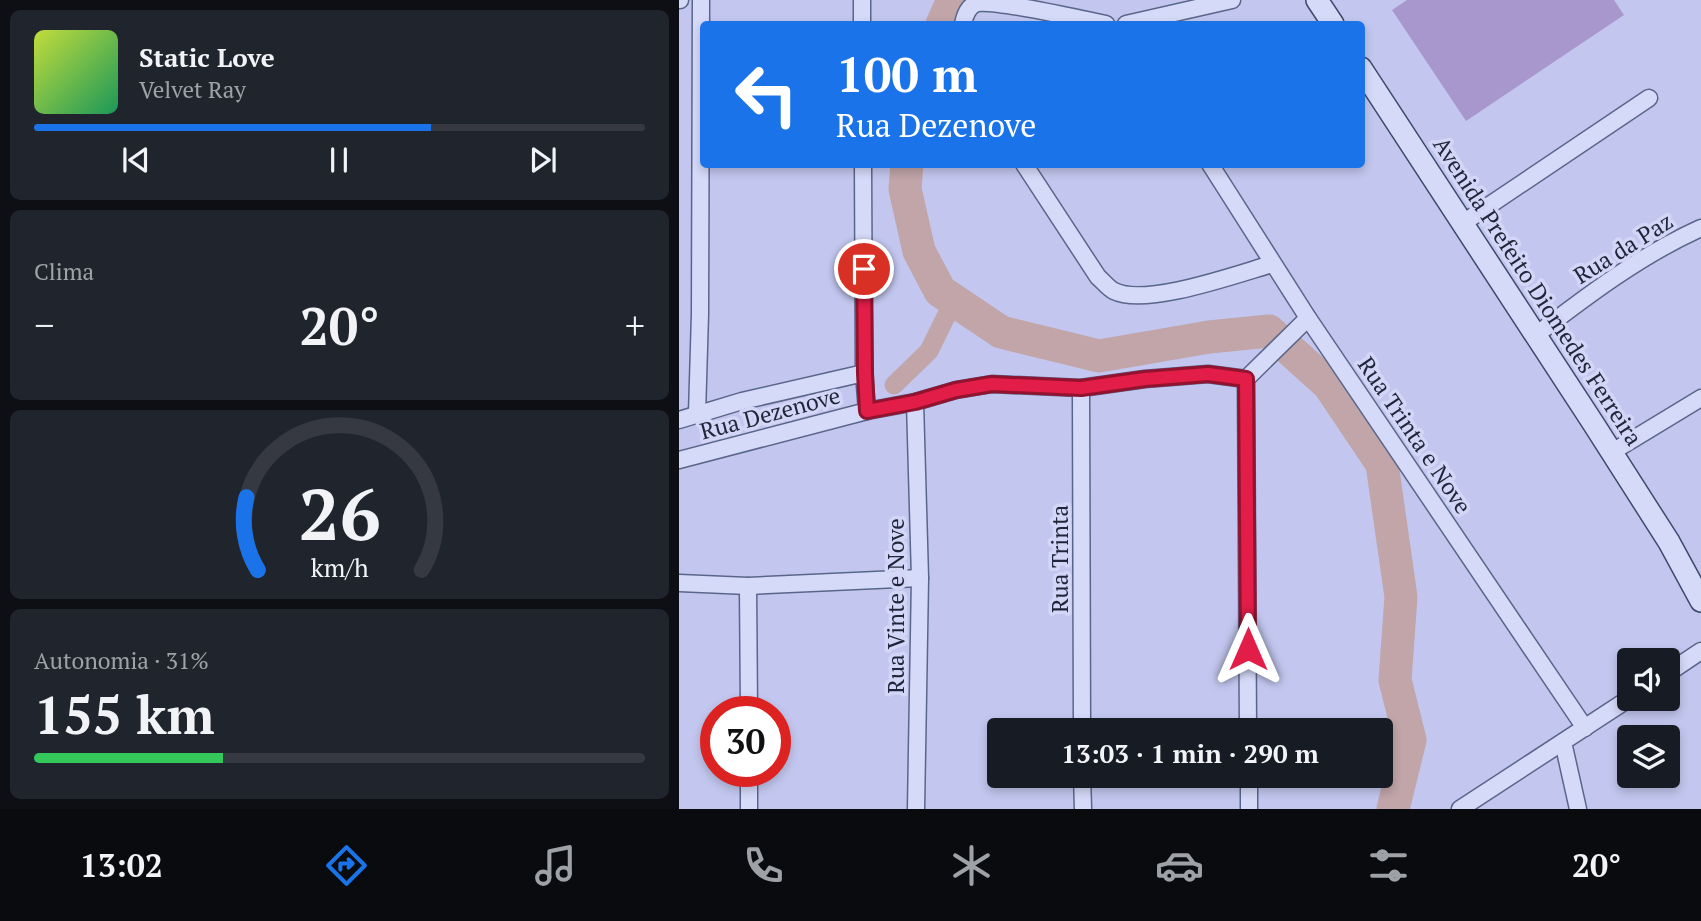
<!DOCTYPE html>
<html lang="pt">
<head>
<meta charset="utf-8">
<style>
	body { margin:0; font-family:"PT Serif",serif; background:#20242c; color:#f1f3f6; height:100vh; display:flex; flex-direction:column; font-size:26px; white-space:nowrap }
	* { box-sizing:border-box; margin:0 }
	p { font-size:23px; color:#9ea1a6 }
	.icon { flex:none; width:38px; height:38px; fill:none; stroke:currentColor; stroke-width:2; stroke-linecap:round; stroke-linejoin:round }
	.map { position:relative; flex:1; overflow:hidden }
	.drawer { display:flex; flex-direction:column; gap:10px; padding:10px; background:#0d0f14; width:679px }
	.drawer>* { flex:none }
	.banner { position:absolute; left:21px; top:21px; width:665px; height:147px; border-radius:7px; box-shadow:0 4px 10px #0003; background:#1a73e8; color:#fff; overflow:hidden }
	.tools { position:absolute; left:938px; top:648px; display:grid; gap:14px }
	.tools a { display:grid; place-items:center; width:63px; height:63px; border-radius:7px; background:#171b24; box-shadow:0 4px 10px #0003; font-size:35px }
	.speed { position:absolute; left:21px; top:696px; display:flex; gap:14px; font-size:35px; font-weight:700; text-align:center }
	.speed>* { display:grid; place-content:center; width:91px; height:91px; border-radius:50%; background:#171b24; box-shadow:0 4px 10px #0003; line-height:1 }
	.speed .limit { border:10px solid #d22; background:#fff; color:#111 }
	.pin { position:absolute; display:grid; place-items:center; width:60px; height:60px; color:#fff; margin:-30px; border:4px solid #fff; border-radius:50%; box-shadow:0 2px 7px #0007 }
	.me { position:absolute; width:77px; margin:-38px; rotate:0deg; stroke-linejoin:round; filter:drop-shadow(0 0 5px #0008) }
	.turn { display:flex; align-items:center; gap:24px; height:147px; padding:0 21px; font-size:32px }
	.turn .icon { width:91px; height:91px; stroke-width:2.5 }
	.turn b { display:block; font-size:49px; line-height:60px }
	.big { font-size:52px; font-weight:700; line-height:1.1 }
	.drawer .card { flex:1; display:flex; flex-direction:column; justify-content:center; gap:10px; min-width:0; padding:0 24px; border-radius:10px; background:#20242c }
	.drawer .dial { align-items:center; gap:0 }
	.dial svg { height:182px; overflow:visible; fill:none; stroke:#363941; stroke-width:7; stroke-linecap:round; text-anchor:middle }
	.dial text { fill:#f1f3f6; stroke:none }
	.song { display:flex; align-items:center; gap:21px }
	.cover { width:84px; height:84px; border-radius:10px; background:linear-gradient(135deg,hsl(70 70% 55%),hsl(150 70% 35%)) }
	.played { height:7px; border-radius:4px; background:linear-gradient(90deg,#1a73e8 65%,#363941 65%) }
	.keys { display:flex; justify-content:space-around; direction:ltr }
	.heat { display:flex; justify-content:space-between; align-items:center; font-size:38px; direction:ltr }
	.charge { height:10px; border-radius:5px; background:linear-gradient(90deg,#34c759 31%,#363941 0) }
	.trip { position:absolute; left:308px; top:718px; width:406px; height:70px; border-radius:7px; background:#171b24; box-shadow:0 4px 10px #0003; font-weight:700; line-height:70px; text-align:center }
	.dock { display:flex; height:112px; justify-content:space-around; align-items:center; background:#090b0e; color:#9ea1a6 }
	.dock .icon { width:49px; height:49px }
	.dock .selected { color:#1a73e8 }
	.dock b { font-size:32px; color:#f1f3f6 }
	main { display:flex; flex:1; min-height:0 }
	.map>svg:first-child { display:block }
</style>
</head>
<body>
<main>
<section class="drawer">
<div class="card">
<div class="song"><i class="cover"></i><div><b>Static Love</b><p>Velvet Ray</p></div></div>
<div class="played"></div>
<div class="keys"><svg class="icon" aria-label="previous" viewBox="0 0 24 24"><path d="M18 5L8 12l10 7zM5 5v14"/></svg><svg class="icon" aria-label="pause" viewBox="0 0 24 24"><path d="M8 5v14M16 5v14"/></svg><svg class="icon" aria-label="next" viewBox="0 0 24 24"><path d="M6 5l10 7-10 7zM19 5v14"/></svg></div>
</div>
<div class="card"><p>Clima</p>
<div class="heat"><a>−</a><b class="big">20°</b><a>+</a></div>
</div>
<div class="card dial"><svg viewBox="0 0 100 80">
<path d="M14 69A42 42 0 1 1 86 69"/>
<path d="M14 69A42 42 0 0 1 9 37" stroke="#1a73e8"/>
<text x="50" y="56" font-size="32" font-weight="700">26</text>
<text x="50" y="72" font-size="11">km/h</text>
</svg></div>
<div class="card"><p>Autonomia · 31%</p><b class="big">155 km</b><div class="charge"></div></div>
</section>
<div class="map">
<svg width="1022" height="809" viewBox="0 0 1022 809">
	<rect width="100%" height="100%" fill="#c3c7ef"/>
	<path fill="#a897cd" d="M728,0H935L945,15L787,121L713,10Z"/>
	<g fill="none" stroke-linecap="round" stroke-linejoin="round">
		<path stroke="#c1a5a8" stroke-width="19" d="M215,385L250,351L275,300"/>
		<g stroke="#c1a5a8" stroke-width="33">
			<path d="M263,24L274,0"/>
			<path d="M228,164L226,189L240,251L261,291L322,332L420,356L530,337L590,331L650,385L703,464L722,597L716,680L731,740L714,809"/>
		</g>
		<g stroke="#5a6689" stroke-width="19">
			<g id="street">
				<path d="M0,0H1"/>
				<path d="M183,0V24"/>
				<path d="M284,24C286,15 289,6 298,3C319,0 402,19 427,24"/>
				<path d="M447,24L553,0"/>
				<path d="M184,164L185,373"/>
				<path d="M345,164L419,277C424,281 429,288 435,291C467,307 558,274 593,264"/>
				<path d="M531,164L629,318L906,728"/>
				<path d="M784,223L970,98"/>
				<path d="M857,335C909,295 962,255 1022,228"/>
				<path d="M567,379L569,730"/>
				<path d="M567,379L629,318"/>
				<path d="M402,388L403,730"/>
				<path d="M236,402L241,578L237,809"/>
				<path d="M18,414L21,314L22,0"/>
				<path d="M0,420L63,401L185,373L188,411"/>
				<path d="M933,452L1022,398"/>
				<path d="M0,460L188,411L236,402L277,390L313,384L402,388L466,379L529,374L567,379"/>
				<path d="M0,583L69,586L241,578"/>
				<path d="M69,586L70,712"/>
				<path d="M989,673L1022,651"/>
				<path d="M884,742L899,809"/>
				<path d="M70,772V809"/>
				<path d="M403,775L404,809"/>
				<path d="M570,775V809"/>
				<path d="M781,809L951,698"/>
			</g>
		</g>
		<g stroke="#3d4a6b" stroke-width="24">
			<g id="secondary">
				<path d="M638,0L654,24"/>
				<path d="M682,68L914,423L990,542L1022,601"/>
			</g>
		</g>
		<use href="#street" stroke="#d6daf9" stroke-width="16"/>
		<use href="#secondary" stroke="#d6daf9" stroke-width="21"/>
	</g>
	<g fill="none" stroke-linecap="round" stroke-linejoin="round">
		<g stroke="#92132f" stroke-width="18">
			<path id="route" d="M185,269L186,373L188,411L236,402L277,390L313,384L402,388L466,379L529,374L567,379L569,649"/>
		</g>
		<use href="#route" stroke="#e11d48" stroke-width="12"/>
	</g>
	<g text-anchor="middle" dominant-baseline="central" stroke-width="7" stroke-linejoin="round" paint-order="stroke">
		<g font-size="23" fill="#1e2639" stroke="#d3d6f6">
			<text transform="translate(944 248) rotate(-32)">Rua da Paz</text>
			<text transform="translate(859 291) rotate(57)">Avenida Prefeito Diomedes Ferreira</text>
			<text transform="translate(91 413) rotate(-15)">Rua Dezenove</text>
			<text transform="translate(736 435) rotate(56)">Rua Trinta e Nove</text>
			<text transform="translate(380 559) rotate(-90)">Rua Trinta</text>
			<text transform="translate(216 606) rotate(-90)">Rua Vinte e Nove</text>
		</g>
	</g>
</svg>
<div class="tools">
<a><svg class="icon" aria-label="sound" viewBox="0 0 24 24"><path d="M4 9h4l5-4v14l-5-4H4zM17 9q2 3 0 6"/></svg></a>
<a><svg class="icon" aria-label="layers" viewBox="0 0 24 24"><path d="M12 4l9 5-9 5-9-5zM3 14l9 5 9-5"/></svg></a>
</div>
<div class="speed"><div class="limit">30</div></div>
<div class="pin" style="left:185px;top:269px;background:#d93025"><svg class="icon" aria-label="arrive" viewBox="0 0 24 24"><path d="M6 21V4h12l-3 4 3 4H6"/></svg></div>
<svg class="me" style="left:569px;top:649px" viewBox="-20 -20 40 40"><path d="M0-17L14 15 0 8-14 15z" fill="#e11d48" stroke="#fff" stroke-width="4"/></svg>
<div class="trip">13:03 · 1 min · 290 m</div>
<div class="banner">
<div class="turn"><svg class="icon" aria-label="left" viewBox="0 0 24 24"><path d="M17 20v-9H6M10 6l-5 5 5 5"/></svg><div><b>100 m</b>Rua Dezenove</div></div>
</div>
</div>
</main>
<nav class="dock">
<b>13:02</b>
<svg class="icon selected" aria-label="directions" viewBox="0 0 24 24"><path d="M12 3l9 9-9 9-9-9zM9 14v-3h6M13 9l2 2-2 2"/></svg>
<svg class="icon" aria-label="music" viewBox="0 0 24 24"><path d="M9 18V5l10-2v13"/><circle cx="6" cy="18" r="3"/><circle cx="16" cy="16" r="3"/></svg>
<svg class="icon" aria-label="phone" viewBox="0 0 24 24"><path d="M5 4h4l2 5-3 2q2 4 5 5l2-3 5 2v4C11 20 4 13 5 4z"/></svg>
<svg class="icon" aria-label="climate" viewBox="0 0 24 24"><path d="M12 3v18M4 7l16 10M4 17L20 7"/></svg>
<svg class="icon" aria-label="car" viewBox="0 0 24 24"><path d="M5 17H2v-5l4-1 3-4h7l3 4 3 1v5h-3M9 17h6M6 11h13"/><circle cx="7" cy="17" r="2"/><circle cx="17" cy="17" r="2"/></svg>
<svg class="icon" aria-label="filters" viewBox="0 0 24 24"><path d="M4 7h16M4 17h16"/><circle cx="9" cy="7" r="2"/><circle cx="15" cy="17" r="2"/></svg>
<b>20°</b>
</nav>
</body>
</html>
